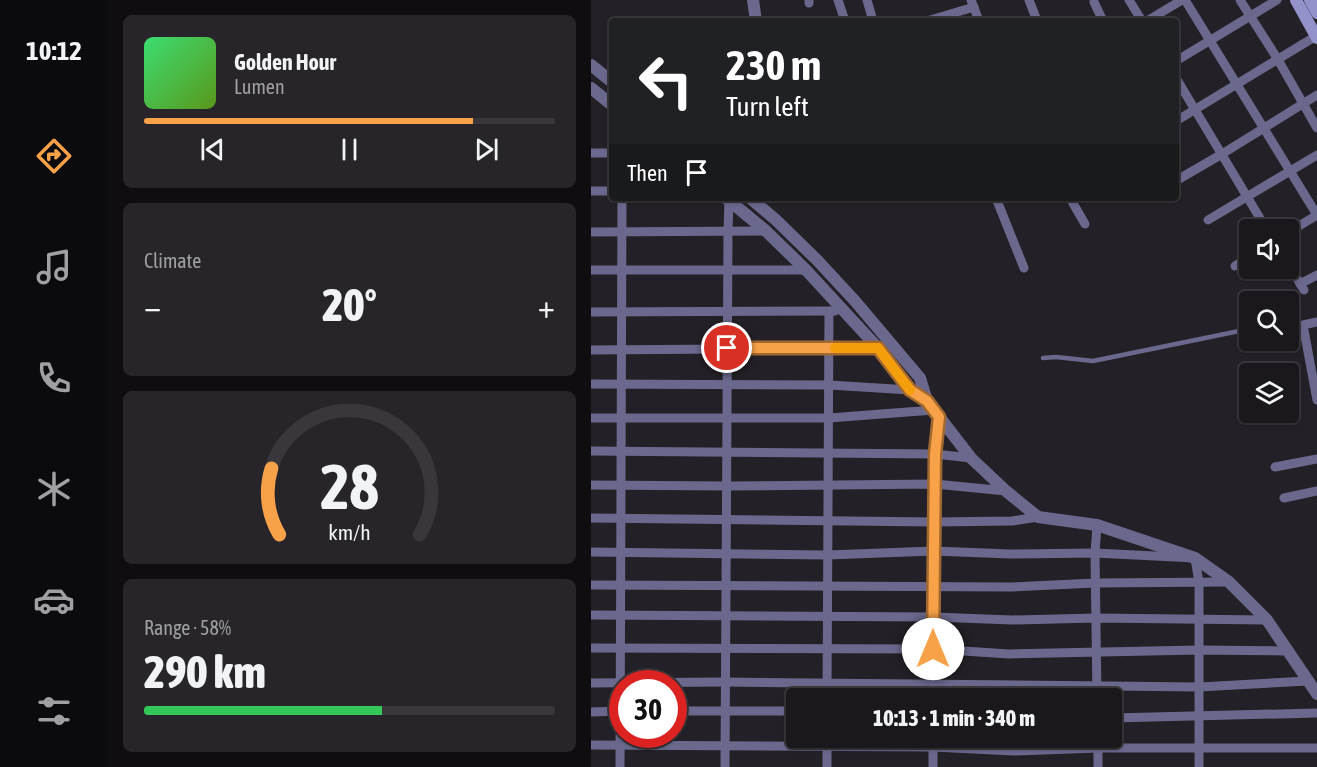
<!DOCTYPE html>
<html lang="en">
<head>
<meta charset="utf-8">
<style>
	body { margin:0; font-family:"Asap Condensed",sans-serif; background:#28252a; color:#f1f3f6; height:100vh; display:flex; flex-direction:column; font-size:22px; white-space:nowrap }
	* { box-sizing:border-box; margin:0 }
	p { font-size:20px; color:#a0a0a4 }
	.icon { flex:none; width:33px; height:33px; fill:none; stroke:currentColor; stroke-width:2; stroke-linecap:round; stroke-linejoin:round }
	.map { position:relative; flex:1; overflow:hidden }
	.drawer { display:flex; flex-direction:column; gap:15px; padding:15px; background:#0f0d10; width:483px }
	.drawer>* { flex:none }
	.top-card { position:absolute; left:18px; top:18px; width:570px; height:183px; border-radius:6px; box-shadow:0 2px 4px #0004,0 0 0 2px #39373b; background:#202124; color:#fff; overflow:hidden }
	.buttons { position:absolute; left:648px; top:219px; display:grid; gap:12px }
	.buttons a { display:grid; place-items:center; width:60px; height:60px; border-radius:6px; background:#1b181d; box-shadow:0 2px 4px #0004,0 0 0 2px #39373b; font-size:30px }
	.speed { position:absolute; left:18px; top:670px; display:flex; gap:12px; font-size:30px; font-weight:700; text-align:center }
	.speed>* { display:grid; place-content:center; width:78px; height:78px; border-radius:50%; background:#1b181d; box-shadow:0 2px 4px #0004,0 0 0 2px #39373b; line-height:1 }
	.speed .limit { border:9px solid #d22; background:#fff; color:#111 }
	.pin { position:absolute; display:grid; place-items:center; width:51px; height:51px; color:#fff; margin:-26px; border:3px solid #fff; border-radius:50%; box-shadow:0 2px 6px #0007 }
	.me { position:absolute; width:66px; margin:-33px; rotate:0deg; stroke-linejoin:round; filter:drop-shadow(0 0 4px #0008) }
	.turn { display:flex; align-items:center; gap:21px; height:126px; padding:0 18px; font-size:27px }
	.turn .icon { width:78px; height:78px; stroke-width:2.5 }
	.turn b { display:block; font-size:42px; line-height:51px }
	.then { display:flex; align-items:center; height:57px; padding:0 18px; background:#0003; gap:12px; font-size:22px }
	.big { font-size:45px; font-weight:800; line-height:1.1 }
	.drawer .card { flex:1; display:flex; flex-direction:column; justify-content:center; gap:9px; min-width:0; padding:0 21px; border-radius:9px; background:#28252a }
	.drawer .dial { align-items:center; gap:0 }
	.dial svg { height:156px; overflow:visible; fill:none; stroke:#39373b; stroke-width:7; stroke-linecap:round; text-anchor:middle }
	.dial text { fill:#f1f3f6; stroke:none }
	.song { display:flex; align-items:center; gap:18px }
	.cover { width:72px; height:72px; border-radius:9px; background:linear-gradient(135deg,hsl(140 70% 55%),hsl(90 70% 35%)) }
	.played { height:6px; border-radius:3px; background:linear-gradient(90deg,#f7a149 80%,#39373b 80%) }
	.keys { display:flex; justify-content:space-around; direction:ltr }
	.heat { display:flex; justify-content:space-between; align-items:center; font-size:33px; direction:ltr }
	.charge { height:9px; border-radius:4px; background:linear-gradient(90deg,#34c759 58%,#39373b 0) }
	.trip { position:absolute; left:195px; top:688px; width:336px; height:60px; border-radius:6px; background:#1b181d; box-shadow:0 2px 4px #0004,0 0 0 2px #39373b; font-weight:800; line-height:60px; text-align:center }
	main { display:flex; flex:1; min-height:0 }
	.tabs { display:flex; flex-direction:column; width:108px; justify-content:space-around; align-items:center; background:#0b0a0c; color:#a0a0a4 }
	.tabs .icon { width:42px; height:42px }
	.tabs .on { color:#f7a149 }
	.tabs b { font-size:27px; color:#f1f3f6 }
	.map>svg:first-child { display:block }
</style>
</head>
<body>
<main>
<nav class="tabs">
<b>10:12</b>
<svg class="icon on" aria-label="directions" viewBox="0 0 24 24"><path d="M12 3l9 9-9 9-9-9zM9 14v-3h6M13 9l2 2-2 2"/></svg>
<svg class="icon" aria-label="music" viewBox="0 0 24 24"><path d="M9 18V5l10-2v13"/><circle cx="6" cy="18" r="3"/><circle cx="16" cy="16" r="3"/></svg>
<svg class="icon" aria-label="phone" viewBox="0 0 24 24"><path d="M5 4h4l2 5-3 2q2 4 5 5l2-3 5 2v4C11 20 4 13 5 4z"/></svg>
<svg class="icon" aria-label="climate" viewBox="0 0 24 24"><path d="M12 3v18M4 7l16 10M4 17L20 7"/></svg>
<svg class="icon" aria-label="car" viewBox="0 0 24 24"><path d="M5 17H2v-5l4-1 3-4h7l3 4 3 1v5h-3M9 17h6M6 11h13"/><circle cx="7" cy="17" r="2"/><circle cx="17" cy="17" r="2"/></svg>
<svg class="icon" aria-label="filters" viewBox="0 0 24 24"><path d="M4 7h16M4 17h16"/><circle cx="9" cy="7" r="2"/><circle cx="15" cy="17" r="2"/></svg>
</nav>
<section class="drawer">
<div class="card">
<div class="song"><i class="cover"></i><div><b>Golden Hour</b><p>Lumen</p></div></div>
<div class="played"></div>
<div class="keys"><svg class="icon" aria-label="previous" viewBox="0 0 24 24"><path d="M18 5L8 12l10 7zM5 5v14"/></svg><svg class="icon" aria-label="pause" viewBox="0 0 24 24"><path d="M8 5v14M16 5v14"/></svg><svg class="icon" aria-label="next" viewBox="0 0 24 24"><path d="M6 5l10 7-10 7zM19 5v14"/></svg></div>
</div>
<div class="card"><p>Climate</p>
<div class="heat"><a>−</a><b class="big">20°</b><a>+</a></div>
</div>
<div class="card dial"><svg viewBox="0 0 100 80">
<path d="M14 69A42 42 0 1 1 86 69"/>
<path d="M14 69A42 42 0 0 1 10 35" stroke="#f7a149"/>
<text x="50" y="56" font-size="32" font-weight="700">28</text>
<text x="50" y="72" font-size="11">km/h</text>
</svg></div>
<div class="card"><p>Range · 58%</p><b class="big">290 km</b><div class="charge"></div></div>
</section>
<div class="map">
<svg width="726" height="767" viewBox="0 0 726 767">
	<rect width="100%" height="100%" fill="#242027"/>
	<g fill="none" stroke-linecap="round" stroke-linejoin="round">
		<g stroke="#6a698d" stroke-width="4.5">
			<path d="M698,324L712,325"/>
			<path d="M452,358L465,357L502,361L658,329"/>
		</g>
		<g stroke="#6a698d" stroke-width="9">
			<path d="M218,0V3"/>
			<path d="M247,0L254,21"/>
			<path d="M276,0L282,21"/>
			<path d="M380,0L388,21"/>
			<path d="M438,0L445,18"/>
			<path d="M538,0L551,21"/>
			<path d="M594,0L726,215"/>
			<path d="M649,0L686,58L726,128"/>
			<path d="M503,2L512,21"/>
			<path d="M336,21L383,7"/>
			<path d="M556,21L591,0"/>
			<path d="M585,61L686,0"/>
			<path d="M585,78L676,230"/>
			<path d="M585,121L725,36"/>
			<path d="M0,153H21"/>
			<path d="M585,173L588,179L631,154L726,95"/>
			<path d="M0,191H21"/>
			<path d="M405,198L433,268"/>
			<path d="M479,198L494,224"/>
			<path d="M617,220L726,155"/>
			<path d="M0,232L175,231"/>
			<path d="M698,232L726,215"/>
			<path d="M698,265L713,290"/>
			<path d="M644,266L658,257"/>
			<path d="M0,270H215"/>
			<path d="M709,284L726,275"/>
			<path d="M0,312L244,311"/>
			<path d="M726,322L712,325L726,400"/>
			<path d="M0,350L287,348"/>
			<path d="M0,384L238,385L319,390"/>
			<path d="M0,418H238L343,410"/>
			<path d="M0,451L344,454L380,458"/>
			<path d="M684,467L726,459"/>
			<path d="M0,485L136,486L344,484L415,491"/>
			<path d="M693,498L726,491"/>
			<path d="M0,518L343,522L421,521L447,517"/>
			<path d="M0,552L237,555L343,551L419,554L504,553L604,558L608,583V767"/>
			<path d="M0,585L420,587L504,583L638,582"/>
			<path d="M0,615L343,617L421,620L505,618L676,620"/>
			<path d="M0,648L342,649L418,654L608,650L697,651"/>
			<path d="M0,683L134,682L608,687L717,681"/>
			<path d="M236,699L238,311"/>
			<path d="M342,699L344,454L348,417"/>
			<path d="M506,699L504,553L506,525"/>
			<path d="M82,711H206"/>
			<path d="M0,712L32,711"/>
			<path d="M520,718L726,713"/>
			<path d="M507,738V767"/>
			<path d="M0,745L342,747L423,751L507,748H726"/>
			<path d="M29,767L31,198"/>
			<path d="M134,767L137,231L138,200L140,198"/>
			<path d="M236,767V738"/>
			<path d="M342,767V738"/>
		</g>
		<g stroke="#6a698d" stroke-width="12">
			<path d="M162,0L165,21"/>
			<path d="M0,65L21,82"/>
			<path d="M0,88L21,105"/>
			<path d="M135,198L175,231L215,270L287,348L319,390L336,401"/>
			<path d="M159,198L185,220L226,260L264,301L329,378L336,401L380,458L415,491L447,517L506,525L604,558L638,582L676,620L726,694"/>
		</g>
		<g stroke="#9492cb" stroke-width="12">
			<path d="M705,0L726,38"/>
			<path d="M719,0L726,13"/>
		</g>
	</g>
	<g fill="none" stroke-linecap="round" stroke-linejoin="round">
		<g stroke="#a1692f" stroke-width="15">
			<path id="route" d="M136,348H287L319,390L336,401L348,417L344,454L342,649"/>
		</g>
		<use href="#route" stroke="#f7a149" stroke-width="10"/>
		<path stroke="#f59e0b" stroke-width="10" d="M244,348H287L319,390"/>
	</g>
</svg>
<div class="buttons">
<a><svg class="icon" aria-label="sound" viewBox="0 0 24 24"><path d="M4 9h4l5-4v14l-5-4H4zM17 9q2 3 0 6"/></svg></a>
<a><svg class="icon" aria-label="search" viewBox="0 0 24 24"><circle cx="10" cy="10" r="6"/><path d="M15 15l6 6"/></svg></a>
<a><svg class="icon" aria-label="layers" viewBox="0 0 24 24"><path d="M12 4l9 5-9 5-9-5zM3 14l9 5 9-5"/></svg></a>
</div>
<div class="speed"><div class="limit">30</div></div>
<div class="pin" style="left:136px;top:348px;background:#d93025"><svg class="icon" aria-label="arrive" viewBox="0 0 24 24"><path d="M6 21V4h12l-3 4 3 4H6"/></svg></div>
<svg class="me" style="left:342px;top:649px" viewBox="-20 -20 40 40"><circle r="19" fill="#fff"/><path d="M0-13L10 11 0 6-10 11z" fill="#f7a149"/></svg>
<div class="trip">10:13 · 1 min · 340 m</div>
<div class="top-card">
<div class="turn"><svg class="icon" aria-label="left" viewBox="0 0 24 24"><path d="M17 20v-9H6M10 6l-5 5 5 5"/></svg><div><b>230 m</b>Turn left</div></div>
<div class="then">Then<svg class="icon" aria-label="arrive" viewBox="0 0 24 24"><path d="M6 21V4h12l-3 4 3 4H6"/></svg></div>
</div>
</div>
</main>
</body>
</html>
